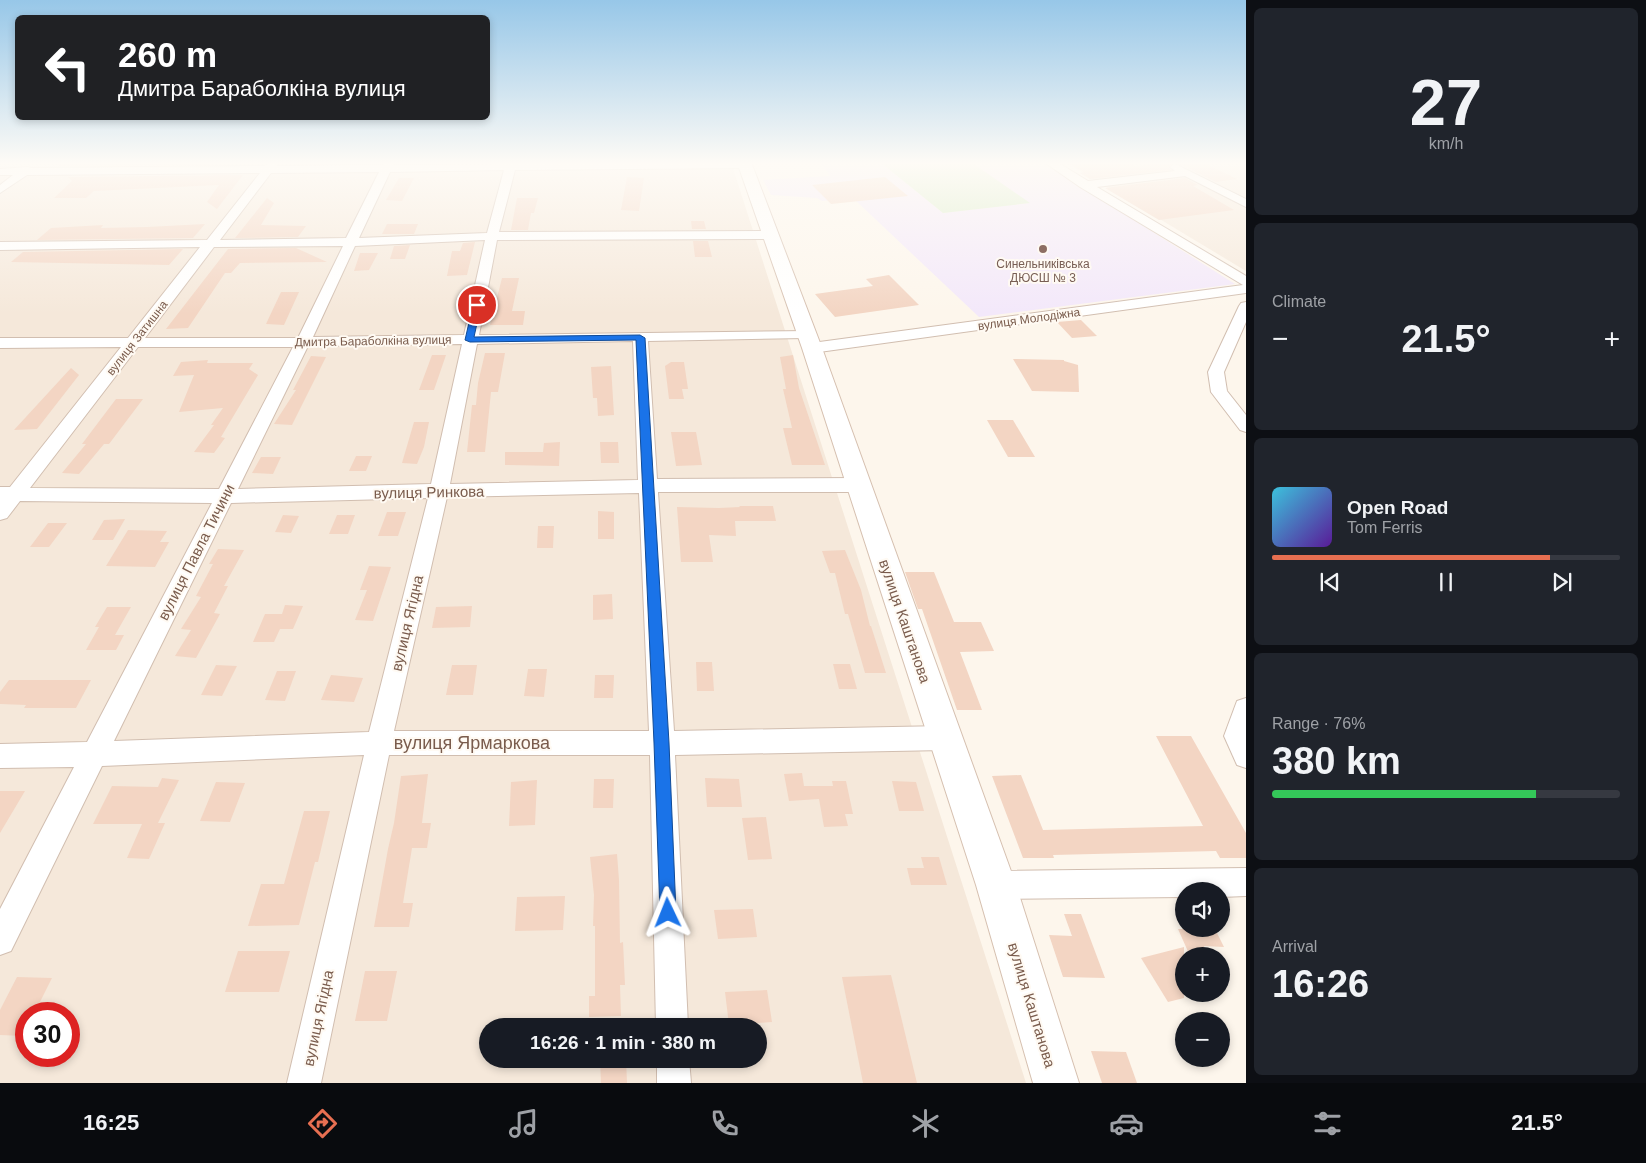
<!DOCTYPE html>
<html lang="en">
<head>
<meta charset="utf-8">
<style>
	body { margin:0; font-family:Helvetica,sans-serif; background:#20242c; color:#f1f3f6; height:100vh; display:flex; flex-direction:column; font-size:19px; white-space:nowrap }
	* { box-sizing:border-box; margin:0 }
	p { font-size:16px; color:#9ea1a6 }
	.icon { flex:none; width:28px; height:28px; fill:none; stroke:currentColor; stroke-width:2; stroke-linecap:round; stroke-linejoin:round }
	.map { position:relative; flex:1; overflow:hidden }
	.panel { display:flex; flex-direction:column; gap:8px; padding:8px; background:#0d0f14; width:400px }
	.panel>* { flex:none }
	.hud { position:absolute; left:15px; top:15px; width:475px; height:105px; border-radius:8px; box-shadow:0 2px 8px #0003; background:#202124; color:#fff; overflow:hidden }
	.buttons { position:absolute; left:1175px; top:882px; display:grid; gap:10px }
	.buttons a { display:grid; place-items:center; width:55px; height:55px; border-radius:50%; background:#171b24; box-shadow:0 2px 8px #0003; font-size:25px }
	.speed { position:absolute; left:15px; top:1002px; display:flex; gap:10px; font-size:25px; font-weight:700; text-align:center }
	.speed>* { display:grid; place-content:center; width:65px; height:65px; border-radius:50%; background:#171b24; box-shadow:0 2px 8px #0003; line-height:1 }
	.speed .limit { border:8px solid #d22; background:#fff; color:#111 }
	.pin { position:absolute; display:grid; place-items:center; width:42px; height:42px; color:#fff; margin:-21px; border:2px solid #fff; border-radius:50%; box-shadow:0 1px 5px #0007 }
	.me { position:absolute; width:55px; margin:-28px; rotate:358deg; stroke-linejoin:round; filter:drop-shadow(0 0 4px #0008) }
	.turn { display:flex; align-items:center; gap:18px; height:105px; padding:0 20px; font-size:22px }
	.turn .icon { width:65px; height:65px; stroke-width:2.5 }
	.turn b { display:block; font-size:35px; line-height:42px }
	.big { font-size:38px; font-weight:700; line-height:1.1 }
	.panel .card { flex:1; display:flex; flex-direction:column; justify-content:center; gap:8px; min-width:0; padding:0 18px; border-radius:8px; background:#20242c }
	.panel .dial { align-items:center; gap:0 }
	.dial b { font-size:65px; line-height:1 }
	.song { display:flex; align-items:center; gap:15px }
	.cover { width:60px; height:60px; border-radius:8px; background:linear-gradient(135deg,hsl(190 70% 55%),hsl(270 70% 35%)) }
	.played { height:5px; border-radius:2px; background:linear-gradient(90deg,#e76f51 80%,#363941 80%) }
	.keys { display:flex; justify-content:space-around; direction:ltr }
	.heat { display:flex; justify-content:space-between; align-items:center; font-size:28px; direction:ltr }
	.charge { height:8px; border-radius:4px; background:linear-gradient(90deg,#34c759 76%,#363941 0) }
	.trip { position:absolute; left:479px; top:1018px; width:288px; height:50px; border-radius:25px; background:#171b24; box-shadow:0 2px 8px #0003; font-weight:700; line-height:50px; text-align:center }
	.menu { display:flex; height:80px; justify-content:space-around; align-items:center; background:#090b0e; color:#9ea1a6 }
	.menu .icon { width:35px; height:35px }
	.menu .on { color:#e76f51 }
	.menu b { font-size:22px; color:#f1f3f6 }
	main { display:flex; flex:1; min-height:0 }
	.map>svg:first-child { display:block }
</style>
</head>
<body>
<main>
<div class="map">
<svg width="1246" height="1083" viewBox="0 0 1246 1083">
	<rect width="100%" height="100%" fill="#fdf6ec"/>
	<g fill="#f5e8da" fill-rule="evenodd">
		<path d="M0,162H731L1026,1083H0ZM26,1014H69V1056H26ZM488,1026H758V1059H488Z"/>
		<path d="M1065,162H1246V271Z"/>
	</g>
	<path fill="#f3e8fa" d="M820,162H880L943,213L1029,203L971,162H1042L1235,284L979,317L853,198L822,201L817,198L771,195L763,180L830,176Z"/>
	<path fill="#d8ecc9" d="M880,162H971L1030,203L943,213Z"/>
	<g fill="#f3d5c3">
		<path d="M57,162H253L252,164L59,166Z"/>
		<path d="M1066,162H1130L1135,166L1174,162L1168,167L1170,170L1090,179L1080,173L1084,172Z"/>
		<path d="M1176,162H1202L1237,179L1216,182Z"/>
		<path d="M243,175L217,209L207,202L219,185L94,191L86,198H54L72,181L68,177Z"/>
		<path d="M627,177L644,178L639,211L621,210Z"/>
		<path d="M885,177L908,196L831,204L812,185Z"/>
		<path d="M399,178H414L402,201L386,200Z"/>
		<path d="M1185,178L1198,185L1193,186L1234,210L1159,220L1105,188Z"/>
		<path d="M267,198L274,203L261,225L306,226L298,237L235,238Z"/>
		<path d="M517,198H538L534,213H531L528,230H511Z"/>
		<path d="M691,221H704L706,229H692Z"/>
		<path d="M205,224L193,238L37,240L51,228L103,225L101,228L147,227Z"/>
		<path d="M387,224H418L414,234H382Z"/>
		<path d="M693,241H708L712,257H695Z"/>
		<path d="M475,242L467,275L447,276L452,251H460L463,243Z"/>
		<path d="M410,245L405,259H390L394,246Z"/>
		<path d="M296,248L327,262L240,263L231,273H225L188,328L166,329L228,249Z"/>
		<path d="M183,249L169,265L11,262L23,252Z"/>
		<path d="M360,253H378L369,270L354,271Z"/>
		<path d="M889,275L919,305L835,317L815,294L873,286L866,279Z"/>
		<path d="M502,278H519L512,311H525L523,325H490Z"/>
		<path d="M281,292H299L284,325L266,324Z"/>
		<path d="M1081,320L1097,336L1072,338L1057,322Z"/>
		<path d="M485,353H505L498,392H491L485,452H467L472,405H476L478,383Z"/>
		<path d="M432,355H446L434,390H419Z"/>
		<path d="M793,355L799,388L825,465H792L783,428H792L783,389H786L780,357Z"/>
		<path d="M311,356L326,357L292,425L274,424L296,390H293Z"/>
		<path d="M1013,359L1064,360V361L1078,365L1079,392L1032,391Z"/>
		<path d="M208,360L207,363H253L249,369L258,375L221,437L225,438L214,453L194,452L214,425H211L223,408L179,412L194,375L173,376L181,362Z"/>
		<path d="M671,362H684L688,389H682L684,399H669L665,366Z"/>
		<path d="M611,366L614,415L598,416L597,398H593L591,367Z"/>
		<path d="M71,368L79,375L37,429L14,430Z"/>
		<path d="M116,399H143L109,444H104L79,474L62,473L86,444H82Z"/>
		<path d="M987,420H1013L1035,457H1008Z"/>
		<path d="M414,422H429L424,447L417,464L402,463Z"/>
		<path d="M671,432H696L702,465L676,466Z"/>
		<path d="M560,442L559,466L505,465V452H543L544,443Z"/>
		<path d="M600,442H618L619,463H601Z"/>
		<path d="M356,456H372L366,471H349Z"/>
		<path d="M261,457H281L273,474L252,473Z"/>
		<path d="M739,506H773L776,521H735L736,536L709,535L713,562H681L677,507L719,508L740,507Z"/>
		<path d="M598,511L614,512V539H598Z"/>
		<path d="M387,512H406L398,536H378Z"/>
		<path d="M283,515L299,516L291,533L275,532Z"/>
		<path d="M337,515H355L348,534H329Z"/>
		<path d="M125,519L113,540H92L104,520Z"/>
		<path d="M48,523H67L49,547H30Z"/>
		<path d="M538,526H554L553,548H537Z"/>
		<path d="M128,530L167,531L160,542H169L155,567L106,566Z"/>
		<path d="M218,549L244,550L224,586H228L214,613L220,614L196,658L175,656L191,630L181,629L201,597L196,596L213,564H209Z"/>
		<path d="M845,550L861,590L870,626H871L886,673H865L848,614H845L835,573H830L822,551Z"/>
		<path d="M369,566L391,567L373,621L355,620L367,590H360Z"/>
		<path d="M905,572H934L954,622H981L994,651L960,652L982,710H957L922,609H918Z"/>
		<path d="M612,594L613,619L593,620V595Z"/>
		<path d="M285,605L303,606L293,629H280L274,642H253L265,614H282Z"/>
		<path d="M472,606L470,627L432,628L436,607Z"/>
		<path d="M107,607H131L115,635H124L116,650H86L99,627H95Z"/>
		<path d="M696,662H712L714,691H697Z"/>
		<path d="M833,664H850L857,689H839Z"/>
		<path d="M216,665L237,666L222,696L201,695Z"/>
		<path d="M452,665H477L473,695H446Z"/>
		<path d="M528,669H547L544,697L524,696Z"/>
		<path d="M277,671H296L285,701L265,700Z"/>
		<path d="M331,675L363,678L354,702L321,700Z"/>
		<path d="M595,675H614L613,698H594Z"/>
		<path d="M9,680H91L76,708H24L26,705L0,704V692Z"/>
		<path d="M1156,736H1191L1246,833V858H1220L1216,851L1053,855L1054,858H1023L992,776L1021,775L1043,830L1203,826Z"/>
		<path d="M802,773L804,786H833L832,781H846L853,814H845L848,826L824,827L819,799L789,801L784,774Z"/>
		<path d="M428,774L422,823H431L427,848H412L403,903H413L409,927H374L388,849L394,823L401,776Z"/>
		<path d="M162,778L179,780L158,823H165L149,859L127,858L142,824H93L112,786L158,787Z"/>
		<path d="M705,778L739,779L742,807H707Z"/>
		<path d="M594,779H614L613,808H593Z"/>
		<path d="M537,780L535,825L509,826L511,782Z"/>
		<path d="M892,781L916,782L924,811H899Z"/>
		<path d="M216,782L245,783L230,822L200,821Z"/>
		<path d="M0,791H25L0,833Z"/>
		<path d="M304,811H330L318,862H315L299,925L248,926L261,884H284Z"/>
		<path d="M766,817L772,859L748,860L742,818Z"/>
		<path d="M617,854L619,880L620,943L623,942L625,985H620L621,1016L589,1017V996H595V926H593L594,895L590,857Z"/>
		<path d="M921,857H939L947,885H911L907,868H924Z"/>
		<path d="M565,896L563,930L515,931L517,897Z"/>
		<path d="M753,909L757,937L718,939L714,910Z"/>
		<path d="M1064,914H1081L1105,978L1063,977L1049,935L1072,936Z"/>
		<path d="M1178,929H1215L1224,947L1204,946L1208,956H1190Z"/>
		<path d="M1184,947V998L1168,1002L1141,958Z"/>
		<path d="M238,951H290L279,992H225Z"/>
		<path d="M365,971H397L387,1021H355Z"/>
		<path d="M891,975L917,1083H863L842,977Z"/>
		<path d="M17,977L52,978L34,1014H26V1030L24,1036L0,1035V1010Z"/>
		<path d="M767,990L772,1022L729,1025L725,992Z"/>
		<path d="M1091,1051L1126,1052L1137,1083H1102Z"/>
		<path d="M600,1059H626L627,1083H601Z"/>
	</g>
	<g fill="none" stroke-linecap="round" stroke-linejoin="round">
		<g stroke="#d1beb0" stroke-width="2">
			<g id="street">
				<path d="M268,162H279L276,166L382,165L384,162H394L393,165L506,164L507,162H748L750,165L745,168L515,170L499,232L769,231L775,235L769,239L497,240L479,335L810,331L812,334L810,337L805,338L648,341L657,479L857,478L864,480L866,485L864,490L857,492H658L674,731L945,726L954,730L957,738L954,746L945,750L675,755L688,1026H656L650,755H389L321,1083H287L364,755L102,766L11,951L0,955V909L74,767L0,768V744L87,742L212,503L20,501L7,518L0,520V487H10L121,347L0,348V338H128L200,247L0,250V242L207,240L260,173L27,175L0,193V185L13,175H0V169L27,167L31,168L265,166ZM504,170L487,233L359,238L390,172ZM379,172L346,238L220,240L271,173ZM485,240L464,335L313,337L355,246ZM343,246L298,338H145L214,247ZM633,341L638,480L450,484L477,344ZM462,344L431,484L238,489L308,346ZM138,347H293L219,489L30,488ZM639,493L649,731H394L447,497ZM428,498L369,732L114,741L231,503Z"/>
				<path d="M1044,162H1057L1088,181L1175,171L1170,167L1175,164L1246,199V207L1185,176L1097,187L1246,276V293L812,353L807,351L804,348L807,345L812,343L1243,285L1080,187Z"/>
				<path d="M1246,302V322L1224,372L1227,391L1246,415V432L1240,430L1211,392L1208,372L1239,306L1241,303Z"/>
				<path d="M1246,698V768L1237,765L1224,736L1237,701Z"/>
				<path d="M1246,868V896L1221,897V891H1184V897L996,899L986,895L982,885L986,875L996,871Z"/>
				<path d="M657,1059H689L691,1083H657Z"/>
			</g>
		</g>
		<g stroke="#d6c0b0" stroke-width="2">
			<path id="secondary" d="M737,162H751L822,348L1016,885L1079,1083H1033L976,885L802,348Z"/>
		</g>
		<use href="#street" fill="#fff" fill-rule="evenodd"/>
		<use href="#secondary" fill="#fff" fill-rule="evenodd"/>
	</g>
	<linearGradient id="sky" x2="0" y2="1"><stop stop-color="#97c7e8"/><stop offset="0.52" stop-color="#fefbf6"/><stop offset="1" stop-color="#fefbf6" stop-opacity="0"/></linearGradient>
	<rect width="1246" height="314" fill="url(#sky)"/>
	<path fill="#1a73e8" stroke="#114b97" d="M477,303L481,305L474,337L640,335L645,338L669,743L676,913L674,919L668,921L662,919L660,913L654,743L636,340L470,342L465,340L473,305Z"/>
	<circle fill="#8d6e63" stroke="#fffaf3" stroke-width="2" cx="1043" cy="249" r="5"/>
	<g text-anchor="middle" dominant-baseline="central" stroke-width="4" stroke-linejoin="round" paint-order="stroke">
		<g font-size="12" fill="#785e54" stroke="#fffaf3">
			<text x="1043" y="264">Синельниківська<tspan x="1043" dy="14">ДЮСШ № 3</tspan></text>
		</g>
		<g font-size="12" fill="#7a5c4d" stroke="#fffaf3">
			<text transform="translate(1029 319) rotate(-8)">вулиця Молодіжна</text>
			<text transform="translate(137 338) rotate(-52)">вулиця Затишна</text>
			<text transform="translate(373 341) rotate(-1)">Дмитра Бараболкіна вулиця</text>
		</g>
		<g font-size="15" fill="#7a5c4d" stroke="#fffaf3">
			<text transform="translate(429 492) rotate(-1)">вулиця Ринкова</text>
			<text transform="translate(196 552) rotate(-63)">вулиця Павла Тичини</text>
			<text transform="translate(905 621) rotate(71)">вулиця Каштанова</text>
			<text transform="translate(407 623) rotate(-77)">вулиця Ягідна</text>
			<text transform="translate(1032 1005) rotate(73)">вулиця Каштанова</text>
			<text transform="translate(318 1018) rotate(-78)">вулиця Ягідна</text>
		</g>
		<g font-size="18" fill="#7a5c4d" stroke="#fffaf3">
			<text x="472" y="743">вулиця Ярмаркова</text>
		</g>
	</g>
</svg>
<div class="buttons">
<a><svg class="icon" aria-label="sound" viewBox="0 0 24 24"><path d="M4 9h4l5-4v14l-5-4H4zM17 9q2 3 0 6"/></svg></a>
<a>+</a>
<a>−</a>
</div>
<div class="speed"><div class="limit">30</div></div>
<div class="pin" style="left:477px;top:305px;background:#d93025"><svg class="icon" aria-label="arrive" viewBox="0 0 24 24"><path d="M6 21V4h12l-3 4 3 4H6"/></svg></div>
<svg class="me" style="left:668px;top:913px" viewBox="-20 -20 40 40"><path d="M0-17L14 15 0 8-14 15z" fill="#1a73e8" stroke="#fff" stroke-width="4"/></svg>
<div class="trip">16:26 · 1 min · 380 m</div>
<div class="hud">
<div class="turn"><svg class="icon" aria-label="left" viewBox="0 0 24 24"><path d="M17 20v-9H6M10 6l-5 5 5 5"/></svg><div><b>260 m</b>Дмитра Бараболкіна вулиця</div></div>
</div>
</div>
<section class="panel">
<div class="card dial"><b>27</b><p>km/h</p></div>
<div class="card"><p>Climate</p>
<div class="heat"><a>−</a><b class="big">21.5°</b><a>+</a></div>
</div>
<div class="card">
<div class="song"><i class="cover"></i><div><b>Open Road</b><p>Tom Ferris</p></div></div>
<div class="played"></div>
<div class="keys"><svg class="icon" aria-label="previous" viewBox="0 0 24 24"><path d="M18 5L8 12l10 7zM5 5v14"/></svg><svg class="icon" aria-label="pause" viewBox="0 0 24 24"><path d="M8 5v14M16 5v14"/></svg><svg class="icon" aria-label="next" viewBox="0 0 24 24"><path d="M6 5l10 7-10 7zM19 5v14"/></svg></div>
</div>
<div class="card"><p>Range · 76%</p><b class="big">380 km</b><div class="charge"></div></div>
<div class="card"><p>Arrival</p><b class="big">16:26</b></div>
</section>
</main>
<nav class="menu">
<b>16:25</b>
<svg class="icon on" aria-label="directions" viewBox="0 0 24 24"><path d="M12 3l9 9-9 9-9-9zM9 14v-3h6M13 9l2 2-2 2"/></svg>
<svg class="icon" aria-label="music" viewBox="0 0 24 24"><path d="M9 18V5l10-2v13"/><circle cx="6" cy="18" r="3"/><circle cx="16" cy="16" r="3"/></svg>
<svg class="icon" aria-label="phone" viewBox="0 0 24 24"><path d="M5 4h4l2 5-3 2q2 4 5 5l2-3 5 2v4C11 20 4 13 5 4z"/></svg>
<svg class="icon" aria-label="climate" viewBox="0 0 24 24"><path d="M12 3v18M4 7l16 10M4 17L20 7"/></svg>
<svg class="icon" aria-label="car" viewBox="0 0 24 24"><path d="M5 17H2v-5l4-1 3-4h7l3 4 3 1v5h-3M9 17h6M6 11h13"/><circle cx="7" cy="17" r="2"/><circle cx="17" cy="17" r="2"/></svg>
<svg class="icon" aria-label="filters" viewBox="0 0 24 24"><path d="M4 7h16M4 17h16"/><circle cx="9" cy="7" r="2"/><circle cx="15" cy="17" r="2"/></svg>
<b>21.5°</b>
</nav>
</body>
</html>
